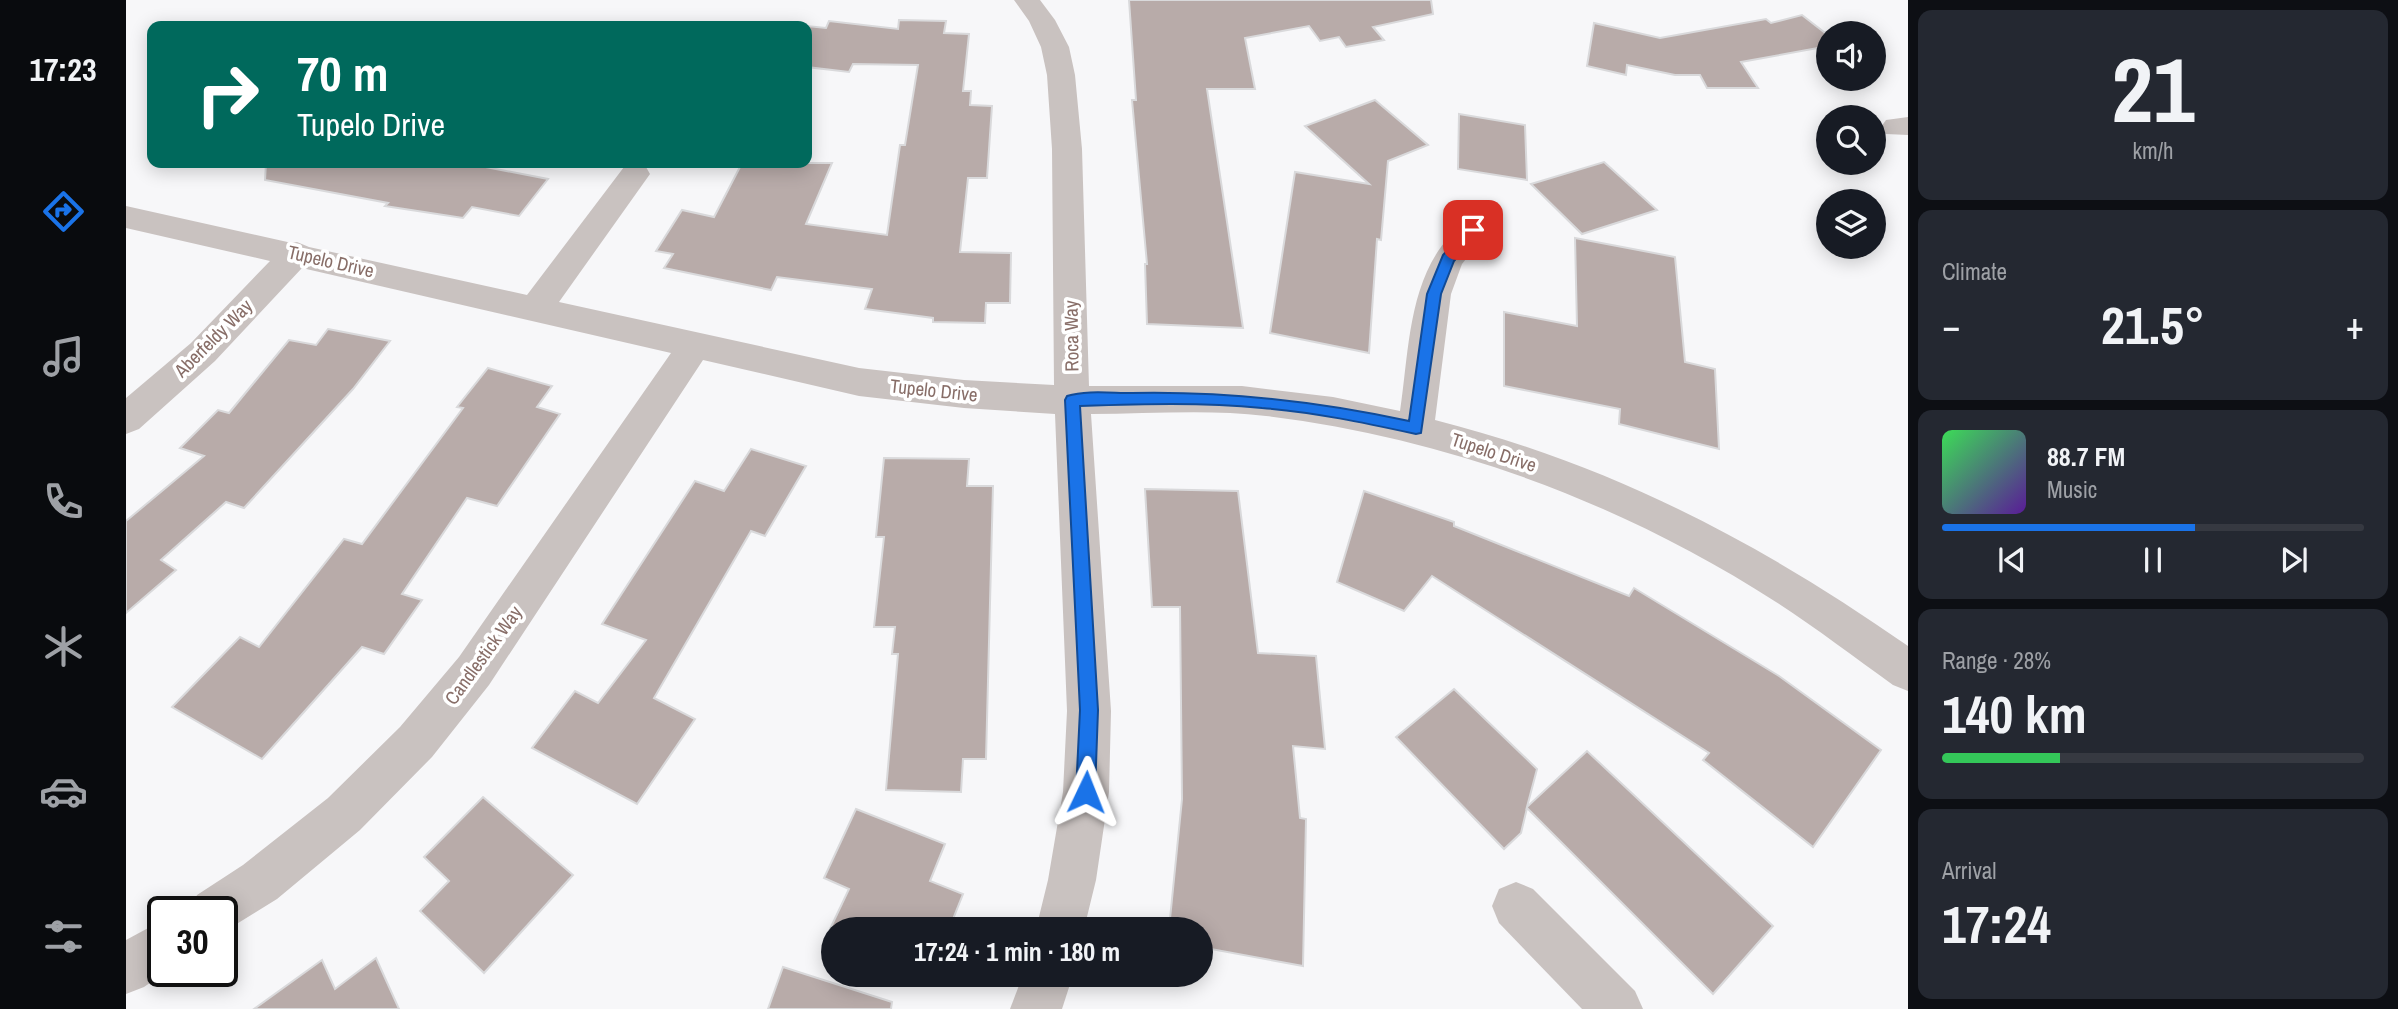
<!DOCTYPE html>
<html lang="en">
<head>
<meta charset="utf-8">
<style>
	body { margin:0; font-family:"Archivo Narrow",sans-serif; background:#242831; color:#f1f3f6; height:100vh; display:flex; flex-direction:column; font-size:26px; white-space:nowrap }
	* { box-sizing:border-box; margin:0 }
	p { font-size:23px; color:#9ea1a6 }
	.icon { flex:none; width:38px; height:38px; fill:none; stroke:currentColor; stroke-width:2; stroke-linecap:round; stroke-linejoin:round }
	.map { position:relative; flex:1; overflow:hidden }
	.side { display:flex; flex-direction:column; gap:10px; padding:10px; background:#0d0f14; width:490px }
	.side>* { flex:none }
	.hud { position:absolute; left:21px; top:21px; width:665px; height:147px; border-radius:14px; box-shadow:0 4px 18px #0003; background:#00695c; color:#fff; overflow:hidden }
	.buttons { position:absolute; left:1690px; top:21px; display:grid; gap:14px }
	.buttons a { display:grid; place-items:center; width:70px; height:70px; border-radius:50%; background:#171b24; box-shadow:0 4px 18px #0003; font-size:35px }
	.speed { position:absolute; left:21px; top:896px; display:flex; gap:14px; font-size:35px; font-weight:700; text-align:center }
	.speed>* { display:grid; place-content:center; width:91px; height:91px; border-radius:50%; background:#171b24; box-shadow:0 4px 18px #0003; line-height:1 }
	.speed .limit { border:4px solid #111; border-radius:10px; background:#fff; color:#111 }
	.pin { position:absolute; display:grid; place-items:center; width:60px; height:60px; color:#fff; margin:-30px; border-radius:14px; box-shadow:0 4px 10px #0006 }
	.me { position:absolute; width:77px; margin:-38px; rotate:2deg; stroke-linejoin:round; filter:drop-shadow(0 0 5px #0008) }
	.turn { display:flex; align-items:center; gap:24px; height:147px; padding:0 35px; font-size:32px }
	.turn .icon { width:91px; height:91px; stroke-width:2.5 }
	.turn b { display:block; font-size:49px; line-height:60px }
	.big { font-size:52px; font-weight:700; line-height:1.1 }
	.side .widget { flex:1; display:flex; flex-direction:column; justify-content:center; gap:10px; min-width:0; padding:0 24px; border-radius:14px; background:#242831 }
	.side .dial { align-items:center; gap:0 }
	.dial b { font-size:91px; line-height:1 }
	.song { display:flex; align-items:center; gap:21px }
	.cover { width:84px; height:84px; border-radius:10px; background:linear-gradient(135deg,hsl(130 70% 55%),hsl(270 70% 35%)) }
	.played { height:7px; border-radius:4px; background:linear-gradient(90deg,#1a73e8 60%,#363941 60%) }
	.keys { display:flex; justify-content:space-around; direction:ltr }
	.heat { display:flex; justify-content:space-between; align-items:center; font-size:38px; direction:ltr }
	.charge { height:10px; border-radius:5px; background:linear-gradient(90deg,#34c759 28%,#363941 0) }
	.trip { position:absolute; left:695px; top:917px; width:392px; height:70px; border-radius:35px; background:#171b24; box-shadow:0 4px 18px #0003; font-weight:700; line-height:70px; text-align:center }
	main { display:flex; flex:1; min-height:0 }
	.dock { display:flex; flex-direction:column; width:126px; justify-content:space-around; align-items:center; background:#090b0e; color:#9ea1a6 }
	.dock .icon { width:49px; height:49px }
	.dock .selected { color:#1a73e8 }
	.dock b { font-size:32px; color:#f1f3f6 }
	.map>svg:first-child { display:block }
</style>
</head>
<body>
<main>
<nav class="dock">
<b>17:23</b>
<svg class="icon selected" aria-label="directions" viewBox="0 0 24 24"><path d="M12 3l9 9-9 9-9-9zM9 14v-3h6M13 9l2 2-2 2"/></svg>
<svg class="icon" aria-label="music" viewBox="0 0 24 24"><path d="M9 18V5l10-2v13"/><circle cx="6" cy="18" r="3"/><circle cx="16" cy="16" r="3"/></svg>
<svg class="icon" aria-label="phone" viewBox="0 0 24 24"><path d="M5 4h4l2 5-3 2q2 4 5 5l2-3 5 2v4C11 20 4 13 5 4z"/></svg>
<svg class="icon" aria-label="climate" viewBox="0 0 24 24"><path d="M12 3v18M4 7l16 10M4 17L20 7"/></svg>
<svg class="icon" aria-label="car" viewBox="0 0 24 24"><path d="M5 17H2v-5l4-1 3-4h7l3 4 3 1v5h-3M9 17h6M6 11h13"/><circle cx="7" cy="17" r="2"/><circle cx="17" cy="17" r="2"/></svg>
<svg class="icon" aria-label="filters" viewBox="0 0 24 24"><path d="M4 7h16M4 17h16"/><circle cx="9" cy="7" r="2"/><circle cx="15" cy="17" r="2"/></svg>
</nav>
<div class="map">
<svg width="1782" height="1009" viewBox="0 0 1782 1009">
	<rect width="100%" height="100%" fill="#f7f7f9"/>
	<g fill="#b8aba9" stroke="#d9d9db" stroke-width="2">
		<path d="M1003,0H1305L1307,14L1247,27L1258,40L1220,47L1213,37L1194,41L1183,26L1119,38L1129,89H1081L1117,328L1021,324L1019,264H1021L1006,100H1010Z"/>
		<path d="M1676,15L1703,36V46L1615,62L1632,88H1581L1574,75H1549L1501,65L1500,75L1461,66L1468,23L1534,38L1640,19L1645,23Z"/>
		<path d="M773,20L820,21L818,33L843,34L837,91H845L844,105L866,106L861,178H842L834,252L885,253L884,303H860L859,323L807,322V318L739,309L746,289L651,277L645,290L538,268L547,254L530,251L556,210L588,217L616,163H706L680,224L761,235L774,145H779L792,65L727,64L723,72L681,67V26L700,28L703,21L772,29Z"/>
		<path d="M1249,100L1302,145L1262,161L1255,240L1251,239L1243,353L1144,333L1169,172L1243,184L1179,126Z"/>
		<path d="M1333,114L1399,125L1401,180L1332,169Z"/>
		<path d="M1478,162L1531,210L1456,234L1405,184Z"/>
		<path d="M140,163H339L422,179L393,216L346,207L337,218L259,206L262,203L139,180Z"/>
		<path d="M1449,238L1549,257L1559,362L1589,369L1593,449L1493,424L1494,409L1378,386V312L1451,326Z"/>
		<path d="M202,329L264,341L227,389L118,508L100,502L35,560L50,570L0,613V521L78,456L54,448L92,410L103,413L163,340L190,345Z"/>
		<path d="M362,368L426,386L411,407L434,414L371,506L341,498L276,594L296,600L258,654L236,647L136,759L46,707L114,637L133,647L218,539L236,544L337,408L331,407Z"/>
		<path d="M625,449L680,466L639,536L625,531L528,698L569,719L511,804L406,748L449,691L472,703L520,640L476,624L569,481L598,491Z"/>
		<path d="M758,458L843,459L841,486H867L860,759H837L835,792L760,790L772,654H766L769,627H748L758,537H750Z"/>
		<path d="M1019,489L1112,491L1132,653L1190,656L1199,749L1167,746L1174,818L1180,819L1177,966L1074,947V929H1043L1056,799L1054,607H1026Z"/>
		<path d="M1238,491L1328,522V526L1503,596L1508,588L1653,676L1755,750L1687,847L1577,760L1583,753L1306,576L1278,611L1211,582Z"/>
		<path d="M1328,689L1411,769L1401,807L1461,751L1647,926L1587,994L1401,808L1395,833L1378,849L1270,737Z"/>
		<path d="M357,797L447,875L358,973L294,911L323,881L298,857Z"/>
		<path d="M730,809L819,844L804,881L837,894L823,929H704L723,889L698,878Z"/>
		<path d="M250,958L273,1009H128L196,960L209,989Z"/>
		<path d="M657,967L766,1002L765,1009H642Z"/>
	</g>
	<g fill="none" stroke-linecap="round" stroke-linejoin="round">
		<g fill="#c9c2c0" fill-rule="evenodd">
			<path d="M888,0H914L929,20L943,47L949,75L956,149L963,386H1116L1207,397L1274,411C1283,352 1282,283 1323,237C1334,224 1340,217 1358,222L1363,230L1336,264L1325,294L1309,420C1486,465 1633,542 1782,646V691L1767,685C1728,657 1690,628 1650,602C1496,503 1322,438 1140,416C1082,409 1023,414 965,414L985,711L983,792L970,880L958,929H910L922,880L937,792L941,711L929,414L838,408L733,396L577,360L363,685L306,757L234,830L151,899L96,933V912H64L71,895L117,865L202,798L274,727L333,657L545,353L176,268L89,361L13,429L0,434V398L65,343L144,261L0,228V206L166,243L171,242L183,247L401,295L498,167L509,164L520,167L524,174L433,302L733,368L838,380L928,385L926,149L921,75L915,47L903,21Z"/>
			<path d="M1782,117V135L1760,134L1755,127L1760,120Z"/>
			<path d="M1390,882L1407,889L1509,991L1517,1009H1456L1373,923L1366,906L1373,889Z"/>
			<path d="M37,920V971H41L18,987L0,994V940Z"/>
			<path d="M897,975H947L936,1009H884Z"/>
		</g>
	</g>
	<path fill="#1a73e8" stroke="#114b97" stroke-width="2" d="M1347,226L1354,230L1328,261L1315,294L1295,433L1290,434C1239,423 1188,412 1136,408C1076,402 1015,404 954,406L972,710L969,792L966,799L960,802L953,799L950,792L954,710L939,400L941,396C960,390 985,393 1005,393C1100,391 1191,401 1283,421L1301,294L1317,255L1343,227Z"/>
	<g text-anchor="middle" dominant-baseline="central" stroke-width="7" stroke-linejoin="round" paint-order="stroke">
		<g font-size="19" fill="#886e68" stroke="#fff">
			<text transform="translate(205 261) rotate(13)">Tupelo Drive</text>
			<text transform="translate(945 336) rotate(-91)">Roca Way</text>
			<text transform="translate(87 338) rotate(-45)">Aberfeldy Way</text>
			<text transform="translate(808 390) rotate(6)">Tupelo Drive</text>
			<text transform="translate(1368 452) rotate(18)">Tupelo Drive</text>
			<text transform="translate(357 655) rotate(-54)">Candlestick Way</text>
		</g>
	</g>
</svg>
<div class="buttons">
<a><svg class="icon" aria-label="sound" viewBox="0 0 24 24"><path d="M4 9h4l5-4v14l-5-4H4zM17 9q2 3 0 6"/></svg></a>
<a><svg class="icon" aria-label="search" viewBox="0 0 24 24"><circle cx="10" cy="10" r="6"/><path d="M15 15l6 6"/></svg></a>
<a><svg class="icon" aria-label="layers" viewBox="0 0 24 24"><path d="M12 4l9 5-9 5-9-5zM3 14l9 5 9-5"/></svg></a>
</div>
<div class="speed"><div class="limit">30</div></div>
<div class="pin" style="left:1347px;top:230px;background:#d93025"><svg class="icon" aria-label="arrive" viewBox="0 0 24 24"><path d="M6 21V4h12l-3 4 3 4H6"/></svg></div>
<svg class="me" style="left:960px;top:792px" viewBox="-20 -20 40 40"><path d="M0-17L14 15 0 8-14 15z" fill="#1a73e8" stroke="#fff" stroke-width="4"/></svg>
<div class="trip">17:24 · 1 min · 180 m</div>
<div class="hud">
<div class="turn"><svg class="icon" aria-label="right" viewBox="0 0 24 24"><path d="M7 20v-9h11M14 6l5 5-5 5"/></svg><div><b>70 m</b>Tupelo Drive</div></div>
</div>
</div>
<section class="side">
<div class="widget dial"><b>21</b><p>km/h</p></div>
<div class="widget"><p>Climate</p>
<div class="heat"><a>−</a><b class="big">21.5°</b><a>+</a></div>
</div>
<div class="widget">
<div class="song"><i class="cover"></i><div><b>88.7 FM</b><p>Music</p></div></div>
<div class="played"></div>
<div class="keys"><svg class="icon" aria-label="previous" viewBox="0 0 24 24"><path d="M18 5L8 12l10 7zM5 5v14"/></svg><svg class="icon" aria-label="pause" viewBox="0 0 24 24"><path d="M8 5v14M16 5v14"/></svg><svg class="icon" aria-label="next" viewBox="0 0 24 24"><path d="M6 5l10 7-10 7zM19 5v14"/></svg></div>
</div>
<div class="widget"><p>Range · 28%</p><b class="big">140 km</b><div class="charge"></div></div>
<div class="widget"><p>Arrival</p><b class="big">17:24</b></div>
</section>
</main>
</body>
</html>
